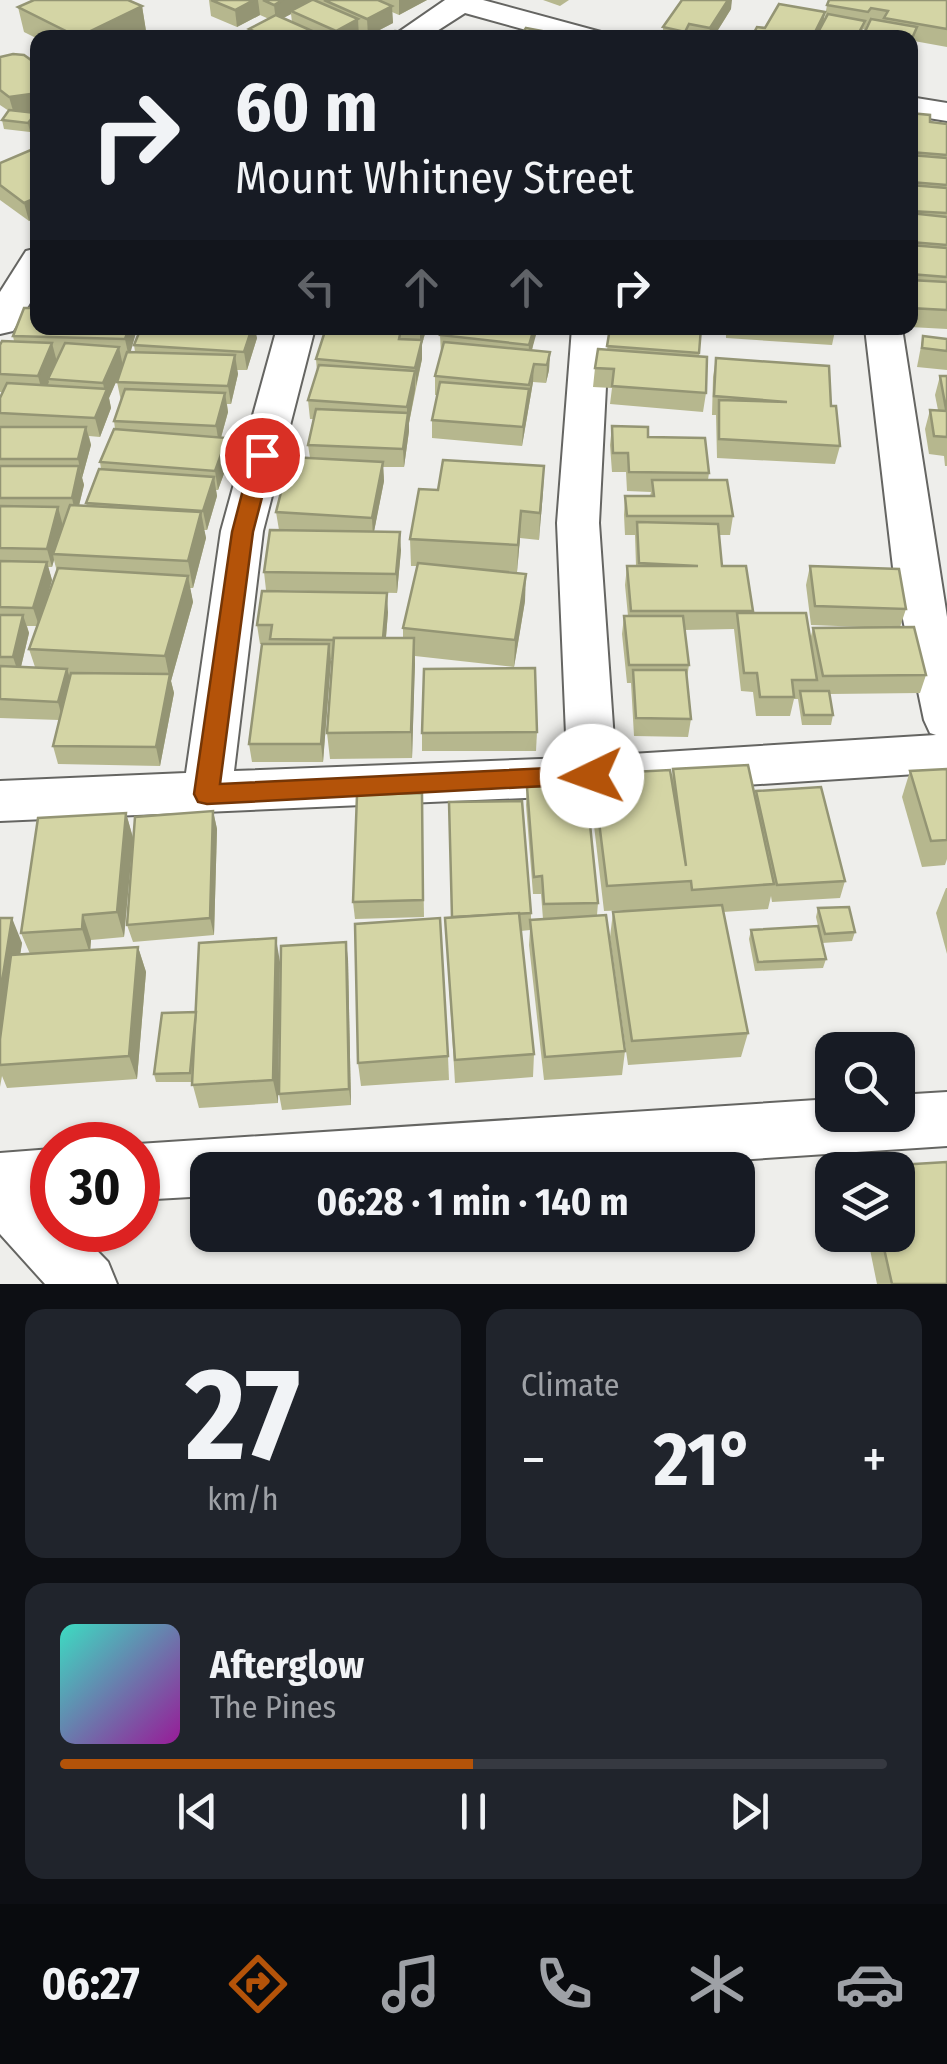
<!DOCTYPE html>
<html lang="en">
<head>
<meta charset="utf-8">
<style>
	body { margin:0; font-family:"Fira Sans Condensed",sans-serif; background:#20242c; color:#f1f3f6; height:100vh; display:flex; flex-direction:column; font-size:38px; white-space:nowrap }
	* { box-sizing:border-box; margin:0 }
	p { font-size:32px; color:#9ea1a6 }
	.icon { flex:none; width:55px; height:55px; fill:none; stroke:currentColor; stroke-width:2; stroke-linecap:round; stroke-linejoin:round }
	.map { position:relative; height:1284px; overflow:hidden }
	.sheet { display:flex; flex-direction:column; gap:25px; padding:25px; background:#0d0f14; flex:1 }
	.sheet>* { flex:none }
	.hud { position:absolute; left:30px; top:30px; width:888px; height:305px; border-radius:20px; box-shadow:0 2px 8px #0004; background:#171b24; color:#f1f3f6; overflow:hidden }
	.controls { position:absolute; left:815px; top:1032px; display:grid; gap:20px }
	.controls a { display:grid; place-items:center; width:100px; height:100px; border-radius:20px; background:#171b24; box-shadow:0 2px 8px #0004; font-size:50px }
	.speed { position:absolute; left:30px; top:1122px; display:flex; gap:20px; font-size:50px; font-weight:700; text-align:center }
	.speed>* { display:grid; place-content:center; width:130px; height:130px; border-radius:50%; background:#171b24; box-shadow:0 2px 8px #0004; line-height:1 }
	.speed .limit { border:15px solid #d22; background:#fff; color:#111 }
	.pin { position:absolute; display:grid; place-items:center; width:85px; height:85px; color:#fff; margin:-42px; border:5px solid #fff; border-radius:50%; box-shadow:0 2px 10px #0007 }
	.me { position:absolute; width:110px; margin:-55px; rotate:267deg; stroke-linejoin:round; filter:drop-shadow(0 0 8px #0008) }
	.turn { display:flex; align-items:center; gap:35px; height:210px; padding:0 40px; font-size:45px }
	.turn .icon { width:130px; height:130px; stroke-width:2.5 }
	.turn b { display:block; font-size:70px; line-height:85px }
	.lanes { display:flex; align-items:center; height:95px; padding:0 40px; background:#0003; justify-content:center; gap:50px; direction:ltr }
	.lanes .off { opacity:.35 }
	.big { font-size:75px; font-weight:700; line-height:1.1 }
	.sheet .tile { flex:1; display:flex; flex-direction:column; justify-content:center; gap:15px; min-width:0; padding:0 35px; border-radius:20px; background:#20242c }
	.sheet .dial { align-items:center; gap:0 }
	.dial b { font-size:130px; line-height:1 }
	.song { display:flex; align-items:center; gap:30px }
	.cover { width:120px; height:120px; border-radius:15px; background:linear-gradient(135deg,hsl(170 70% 55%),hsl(300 70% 35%)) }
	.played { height:10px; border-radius:5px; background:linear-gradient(90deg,#b45309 50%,#363941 50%) }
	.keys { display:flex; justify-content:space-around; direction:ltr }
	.heat { display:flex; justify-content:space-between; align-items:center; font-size:55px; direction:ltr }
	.sheet .tiles { flex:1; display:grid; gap:25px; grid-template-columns:1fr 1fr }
	.tile:last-child { grid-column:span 2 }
	.trip { position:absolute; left:190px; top:1152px; width:565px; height:100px; border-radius:20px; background:#171b24; box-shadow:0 2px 8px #0004; font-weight:700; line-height:100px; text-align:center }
	.tabs { display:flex; height:160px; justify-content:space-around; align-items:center; background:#090b0e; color:#9ea1a6 }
	.tabs .icon { width:70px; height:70px }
	.tabs .current { color:#b45309 }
	.tabs b { font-size:45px; color:#f1f3f6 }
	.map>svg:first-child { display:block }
</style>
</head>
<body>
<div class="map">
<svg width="947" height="1284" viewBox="0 0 947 1284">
	<rect width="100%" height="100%" fill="#eeeeeb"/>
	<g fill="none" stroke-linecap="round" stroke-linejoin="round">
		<g stroke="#656562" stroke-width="4">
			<g id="street">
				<path d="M445,0H483L601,32L605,38H555L465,13L426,38H390Z"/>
				<path d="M910,97L947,103V121L910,115Z"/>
				<path d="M38,248V290L13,331L0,334V292L26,251Z"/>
				<path d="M277,328H315L263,531L234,771L567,758L557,523L572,328H609L599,523L615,755L936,735L930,733L924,720L894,576L865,328H902L947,617V772L592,795L0,821V781L186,773L221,531Z"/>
				<path d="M947,1092V1146L588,1170H208V1196L138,1200V1144L832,1099V1115H898V1095Z"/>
				<path d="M52,1149V1230H77L108,1262L117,1284H45L0,1234V1153Z"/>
			</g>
		</g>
		<use href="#street" fill="#fff" fill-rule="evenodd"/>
	</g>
	<g fill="#b6b78e" fill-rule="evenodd">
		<path d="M209,0H427L399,15L392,12L393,23L368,36L359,33V37L358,38H250L249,29L269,19L260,15L237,27L211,16ZM291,14L292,22L283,18Z"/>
		<path d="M543,0H569L560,6Z"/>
		<path d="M947,0V47L914,41L867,25L865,30L863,29L861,38L765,28L825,12L824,22L827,5Z"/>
		<path d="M142,6L146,31L132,38H38V39L24,32L18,7Z"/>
		<path d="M731,9L713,38H663V27Z"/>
		<path d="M0,57L38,65V112L28,113H36L38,123L30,132L4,129L2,120L9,111L0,105Z"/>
		<path d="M910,113L930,122L947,124V329L910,327Z"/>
		<path d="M38,147L29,221L0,200V163Z"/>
		<path d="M38,288V328L137,329L130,352H135L134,345L257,338L247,370H237L238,374L231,404H227L228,412L221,438L230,457L218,490H216L217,496L207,530H204L206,538L193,588H190L193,602L171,681L174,693L160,766L58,764L53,746L59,720L0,718V398L3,392H0V345L14,341L13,336L34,308L32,300ZM121,370L117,382L121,401L114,421L115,429L100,462L101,469L86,503L87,506H79L84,485L82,478L91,445L89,436L100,437L111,408L109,398ZM54,560L57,572L44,608L52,580L48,567H52ZM27,626H38L29,649L35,667H21L29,633Z"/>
		<path d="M326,328H427L422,343V359L409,423V431L404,467H383L384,481L374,531L401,550L397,593L266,590L264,572L279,530L276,512L310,458L308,445L313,419H310L308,400L317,372L316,359Z"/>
		<path d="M442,328H536L532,350L550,352L549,370L546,383L533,382L522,446L432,438V420L437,395H435V376L441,354L440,335Z"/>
		<path d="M610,328H701L699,356L706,393L703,412L610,404L612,388L593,387L595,368L607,350Z"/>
		<path d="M726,328H852L851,332L835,331L832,345L726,338Z"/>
		<path d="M923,336L947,339V370L917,367Z"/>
		<path d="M716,358L831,406L840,446L835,464L717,458L716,415H712L713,377Z"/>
		<path d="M940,376H947V466H945L944,456L929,454L925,429L930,410H938L935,395Z"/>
		<path d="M612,426L648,437L709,473L708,480L733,516L730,535H719L722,566L753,611V613L810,640L813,628H891L811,625L806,585L810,566L906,609L900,627L926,675L920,693L830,694L833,715L831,725H802L798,699H794L790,716H756L753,692L741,691L734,629L685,630L689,665L687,678L691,719L688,737L634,736L631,683H627L622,634L624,616H628L625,585L627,566H636L635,535H625L624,515L625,496H650L651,492L627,491L626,472H612L610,445Z"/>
		<path d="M544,466L539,540L520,538L517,572L488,570L525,601L514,667L415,656L412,758L330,759L327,733L333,659H331L323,762H252L249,744L271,644H260L257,625L388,612L386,638H403V628L417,566H411L410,539L438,490Z"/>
		<path d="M537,732L536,751H422V733Z"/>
		<path d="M673,769L755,797L756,791L845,881L840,898L772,902L771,896L768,909L723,912L748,1033L741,1057L628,1065L610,937L613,912L686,908L604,911L591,800L593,774L672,779Z"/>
		<path d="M947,769V859L945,865L922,867L902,797L910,771Z"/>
		<path d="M527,787L598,903L597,915L625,1051L622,1075L544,1080L529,945L530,930L521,931L534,1054L533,1077L455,1083L445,918L531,913V920L543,919L541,894H533L526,805Z"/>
		<path d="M422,793L424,917L355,919L353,902Z"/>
		<path d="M213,811L217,829L214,935L133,942L127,925L133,840L124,937L91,940L90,950L138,947L146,972L137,1079L7,1088L2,1076L0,1087V918L22,943L20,955L30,954L21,933L126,813L133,838Z"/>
		<path d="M946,888H947V954L936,913Z"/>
		<path d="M818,908L855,932L852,941L822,943L826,959L823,968L755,971L749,939L751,930L818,926L816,917Z"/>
		<path d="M276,938L278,1103L199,1108L192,1082H156L154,1074L196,1012Z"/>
		<path d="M348,959L351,1105L282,1110L279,1094Z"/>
		<path d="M448,1056L449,1080L361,1086L358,1063Z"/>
		<path d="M947,1162V1284H877L867,1235H898V1170H864L866,1167Z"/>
	</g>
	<g fill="#949574">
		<path d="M254,0H258L260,15L237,27L235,10Z"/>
		<path d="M283,0H311L291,11V14L276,22L274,5Z"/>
		<path d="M399,0H427L399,15Z"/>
		<path d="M728,0H732L731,9L713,38H709L710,28Z"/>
		<path d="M142,6L146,31L132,38H78Z"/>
		<path d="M392,6L393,23L368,36L367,19Z"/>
		<path d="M825,12L822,29L818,38H812Z"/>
		<path d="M358,19L359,37L336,38V31Z"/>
		<path d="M38,93V112L14,114L9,97Z"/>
		<path d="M36,113L38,123L30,132L28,123Z"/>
		<path d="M38,197V217L29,221L24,203Z"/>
		<path d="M129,328H137V329L129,358L125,339Z"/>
		<path d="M252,328H255L257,338L247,370L244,352Z"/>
		<path d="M420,328H427L422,343V359L416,386L415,368L420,348Z"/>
		<path d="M534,328H536V335L528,364L529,345Z"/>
		<path d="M52,343L57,362L48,379L49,382L43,395L38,376Z"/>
		<path d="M119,347L123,366L109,398L111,408L100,437L95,418L105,393L103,383Z"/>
		<path d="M550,352L549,370L546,383L547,365Z"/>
		<path d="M235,355L238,374L231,404L228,386Z"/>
		<path d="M534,364L533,382L522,446L523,427Z"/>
		<path d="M415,371V390L409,423V431L404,467L403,449L407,417V407Z"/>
		<path d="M225,393L228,412L219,444L216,426Z"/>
		<path d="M86,427L91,445L82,478L78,459Z"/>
		<path d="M227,438L230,457L218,490L215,471Z"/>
		<path d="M383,462L384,481L373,537L372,518Z"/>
		<path d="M79,466L84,485L76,517L72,498Z"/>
		<path d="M544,466L543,492L539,540L540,513Z"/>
		<path d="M214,477L217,496L207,530L203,511Z"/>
		<path d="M58,507L63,526L53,554L54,560L52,567L47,549Z"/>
		<path d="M521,511L520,538L517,572L518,545Z"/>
		<path d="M201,512L206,538L193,588L188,561Z"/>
		<path d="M400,532L401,550L397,593L396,574Z"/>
		<path d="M47,562L52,580L39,626L33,608Z"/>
		<path d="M526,574L525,601L514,667L515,640Z"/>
		<path d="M188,576L193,602L171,681L174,693L160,766L156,747L169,676L165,656Z"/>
		<path d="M387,593L388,612L384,660L383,641Z"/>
		<path d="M23,615L29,633L19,675L13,657Z"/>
		<path d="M414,638L415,664L412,758L411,732Z"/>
		<path d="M329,644L331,662L323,762L321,744Z"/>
		<path d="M67,669L73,687L63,721L58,702Z"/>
		<path d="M213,811L217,829L214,935L210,918Z"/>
		<path d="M126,813L133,838L124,937L117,912Z"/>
		<path d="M83,915L91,940L90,954L82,929Z"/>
		<path d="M12,918L22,943L3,1064L0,1065V994Z"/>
		<path d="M276,938L280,962L278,1103L273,1080Z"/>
		<path d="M346,942L348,959L351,1105L349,1089Z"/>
		<path d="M138,947L146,972L137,1079L129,1056Z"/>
	</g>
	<g fill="#d4d5a5" stroke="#949574" stroke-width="2.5">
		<path d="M34,0H128L142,6L78,37L18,7Z"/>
		<path d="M211,0H254L235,10Z"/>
		<path d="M263,0H283L274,5Z"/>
		<path d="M312,0H314L358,19L336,31L291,11Z"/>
		<path d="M324,0H378L392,6L367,19Z"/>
		<path d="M682,0H728L710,28L689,24L685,32L663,27Z"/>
		<path d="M829,0H947V29L884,18L888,11L871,8L868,12L827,5Z"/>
		<path d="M779,4L825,12L812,38H751L757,27L765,28Z"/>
		<path d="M828,14L865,21L856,38H815Z"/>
		<path d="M276,15L328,38H268L249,29Z"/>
		<path d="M871,19L917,27L910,43V38H862Z"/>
		<path d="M526,28L552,33L549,38H519Z"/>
		<path d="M395,31L449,38H391Z"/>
		<path d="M13,54L24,55L38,65V93L9,97L0,90V57Z"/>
		<path d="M9,110L36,113L28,123L2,120Z"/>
		<path d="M910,113L930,115V122L947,124V155L910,152Z"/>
		<path d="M38,147V197L24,203L0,185V163Z"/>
		<path d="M910,155L947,158V185L910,182Z"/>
		<path d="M910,185L947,188V213L910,211Z"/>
		<path d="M910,213L947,217V245L910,242Z"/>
		<path d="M910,245L947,248V277L910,274Z"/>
		<path d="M910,280L947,282V310L910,308Z"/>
		<path d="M38,288V301L32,300Z"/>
		<path d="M24,308H38V328H129L125,339L13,336Z"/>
		<path d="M141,328H252L244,352L134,345Z"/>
		<path d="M326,328H377L401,330L399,339L422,340L415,368L316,359Z"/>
		<path d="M442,328H534L529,345L440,335Z"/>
		<path d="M610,328H701L699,353L607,346Z"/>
		<path d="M923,336L947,339V351L922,348Z"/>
		<path d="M2,341L52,343L38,376L0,374V345Z"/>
		<path d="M444,342L550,352L547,365L534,364L529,385L435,376Z"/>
		<path d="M65,343L119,347L103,383L48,379Z"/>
		<path d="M598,349L707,357L706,393L612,386L614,369L595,368Z"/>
		<path d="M127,352L235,355L228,386L117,382Z"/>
		<path d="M716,358L829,366L831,406H836L840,446L719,439V400L787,402L714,396Z"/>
		<path d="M319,365L415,371L407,407L308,400Z"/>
		<path d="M940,376H947V409H946Z"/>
		<path d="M440,382L529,389L523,427L432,420Z"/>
		<path d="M7,383L107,389L95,418L0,413V398Z"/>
		<path d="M125,389L225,393L216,426L114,421Z"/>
		<path d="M316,409L408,413L403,449L308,445Z"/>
		<path d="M930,410L947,411V437L934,436Z"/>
		<path d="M612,426L648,427V437L705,438L709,473L629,472L628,453H613Z"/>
		<path d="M0,427H86L78,459H0Z"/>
		<path d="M114,429L227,438L215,471L100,462Z"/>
		<path d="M290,457L383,462L372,518L276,512Z"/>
		<path d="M443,460L544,466L540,513L521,511L518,545L410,539L419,489L438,490Z"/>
		<path d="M0,466H79L72,498H0Z"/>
		<path d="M99,469L214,477L203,511L86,503Z"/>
		<path d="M652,480H727L733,516H627L625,496H654Z"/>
		<path d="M70,505L201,512L188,561L53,554Z"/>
		<path d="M0,506L58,507L47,549L0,548Z"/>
		<path d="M637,522L718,524L722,566H746L753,611H631L627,566H698L639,563Z"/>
		<path d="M270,530L400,532L396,574L264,572Z"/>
		<path d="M0,561L47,562L33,608L0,607Z"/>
		<path d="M418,563L526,574L515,640L403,628Z"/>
		<path d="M810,566L899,569L906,609L815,606Z"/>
		<path d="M58,568L188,576L165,656L29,649Z"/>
		<path d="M262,591L387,593L383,638H334V640L270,639L272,625H257Z"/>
		<path d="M737,613H806L817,680H792L794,697H760L757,673H744Z"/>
		<path d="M0,615H23L13,657H0Z"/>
		<path d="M624,616H683L689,665H629Z"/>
		<path d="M914,627L926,675L823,676L813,628Z"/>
		<path d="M334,638H414L411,732L327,733Z"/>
		<path d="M262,644H329L321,744H249Z"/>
		<path d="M0,666L67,669L58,702L0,699Z"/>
		<path d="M535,668L537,732L422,733L424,669Z"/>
		<path d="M633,670H686L691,719L636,718Z"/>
		<path d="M71,673L170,674L156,747L53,746Z"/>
		<path d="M800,691H829L833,715H804Z"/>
		<path d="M748,765L774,884L692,890L691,881L607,886L593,774L670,770L686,866L673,769Z"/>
		<path d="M947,769V840L931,841L910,771Z"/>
		<path d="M586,785L598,903L544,904L542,876L534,877L527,787Z"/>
		<path d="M821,787L845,881L777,885L756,791Z"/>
		<path d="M422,793L423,900L353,902L357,795Z"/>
		<path d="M522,801L531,913L452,917L449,802Z"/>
		<path d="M213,811L210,918L127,925L135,817Z"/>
		<path d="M126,813L117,912L83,915L82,929L21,933L38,818Z"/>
		<path d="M722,905L748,1033L632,1041L613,912Z"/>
		<path d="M849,907L855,932L825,934L818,908Z"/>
		<path d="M519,913L534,1054L455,1060L445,918Z"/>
		<path d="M606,915L625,1051L545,1057L530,920Z"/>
		<path d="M0,918H12L0,994Z"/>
		<path d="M440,918L448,1056L358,1063L355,924Z"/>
		<path d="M818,926L826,959L758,962L751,930Z"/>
		<path d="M276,938L273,1080L192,1085L199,943Z"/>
		<path d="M346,942L349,1089L279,1094L281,946Z"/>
		<path d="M138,947L129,1056L0,1065V1039L11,955Z"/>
		<path d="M196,1012L190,1073L154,1074L162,1013Z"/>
		<path d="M947,1162V1284H892L881,1235H898V1170H866V1167Z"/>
	</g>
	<path fill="#b45309" stroke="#753606" stroke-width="2.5" d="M262,448L273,455L253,532L220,784L592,766L600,769L604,776L600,783L207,804L198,802L194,794L232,532L252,455Z"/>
</svg>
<div class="controls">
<a><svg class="icon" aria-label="search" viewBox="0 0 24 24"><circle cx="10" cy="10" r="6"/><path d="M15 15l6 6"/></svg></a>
<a><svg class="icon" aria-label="layers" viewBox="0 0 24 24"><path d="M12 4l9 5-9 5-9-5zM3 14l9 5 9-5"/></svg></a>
</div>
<div class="speed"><div class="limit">30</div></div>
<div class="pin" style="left:262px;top:455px;background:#d93025"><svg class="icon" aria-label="arrive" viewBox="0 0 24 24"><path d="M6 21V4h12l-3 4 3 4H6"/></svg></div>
<svg class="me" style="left:592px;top:776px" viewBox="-20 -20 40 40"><circle r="19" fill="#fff"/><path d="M0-13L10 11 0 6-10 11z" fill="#b45309"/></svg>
<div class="trip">06:28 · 1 min · 140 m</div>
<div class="hud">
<div class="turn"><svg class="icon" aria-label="right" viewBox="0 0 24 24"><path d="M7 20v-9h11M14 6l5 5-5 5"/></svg><div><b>60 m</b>Mount Whitney Street</div></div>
<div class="lanes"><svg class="icon off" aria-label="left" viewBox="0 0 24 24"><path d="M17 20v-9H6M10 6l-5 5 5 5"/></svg><svg class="icon off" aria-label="ahead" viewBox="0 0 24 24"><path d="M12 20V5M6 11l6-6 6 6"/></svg><svg class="icon off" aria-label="ahead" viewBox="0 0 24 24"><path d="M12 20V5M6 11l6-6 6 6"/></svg><svg class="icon" aria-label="right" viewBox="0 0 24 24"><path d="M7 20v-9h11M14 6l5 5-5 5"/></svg></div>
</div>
</div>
<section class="sheet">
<div class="tiles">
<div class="tile dial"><b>27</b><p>km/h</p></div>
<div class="tile"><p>Climate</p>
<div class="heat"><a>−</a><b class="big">21°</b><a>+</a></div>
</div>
<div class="tile">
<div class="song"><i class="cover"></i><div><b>Afterglow</b><p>The Pines</p></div></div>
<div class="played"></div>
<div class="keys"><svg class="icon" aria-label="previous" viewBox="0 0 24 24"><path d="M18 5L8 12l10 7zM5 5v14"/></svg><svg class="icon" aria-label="pause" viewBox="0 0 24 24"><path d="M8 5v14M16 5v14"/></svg><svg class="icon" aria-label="next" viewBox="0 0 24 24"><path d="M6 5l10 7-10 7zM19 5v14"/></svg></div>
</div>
</div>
</section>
<nav class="tabs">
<b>06:27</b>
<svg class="icon current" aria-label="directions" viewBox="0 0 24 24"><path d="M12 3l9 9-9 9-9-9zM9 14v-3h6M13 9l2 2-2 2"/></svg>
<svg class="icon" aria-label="music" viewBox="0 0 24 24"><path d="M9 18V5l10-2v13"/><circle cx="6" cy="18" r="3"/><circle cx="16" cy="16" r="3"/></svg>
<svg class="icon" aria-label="phone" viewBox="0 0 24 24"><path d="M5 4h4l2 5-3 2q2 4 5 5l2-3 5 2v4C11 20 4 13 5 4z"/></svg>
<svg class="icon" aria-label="climate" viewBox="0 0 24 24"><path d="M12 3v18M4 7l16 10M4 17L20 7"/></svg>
<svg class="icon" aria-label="car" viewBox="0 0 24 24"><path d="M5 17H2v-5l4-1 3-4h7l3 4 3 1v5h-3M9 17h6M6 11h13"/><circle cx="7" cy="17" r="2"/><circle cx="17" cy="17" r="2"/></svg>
</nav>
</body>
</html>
